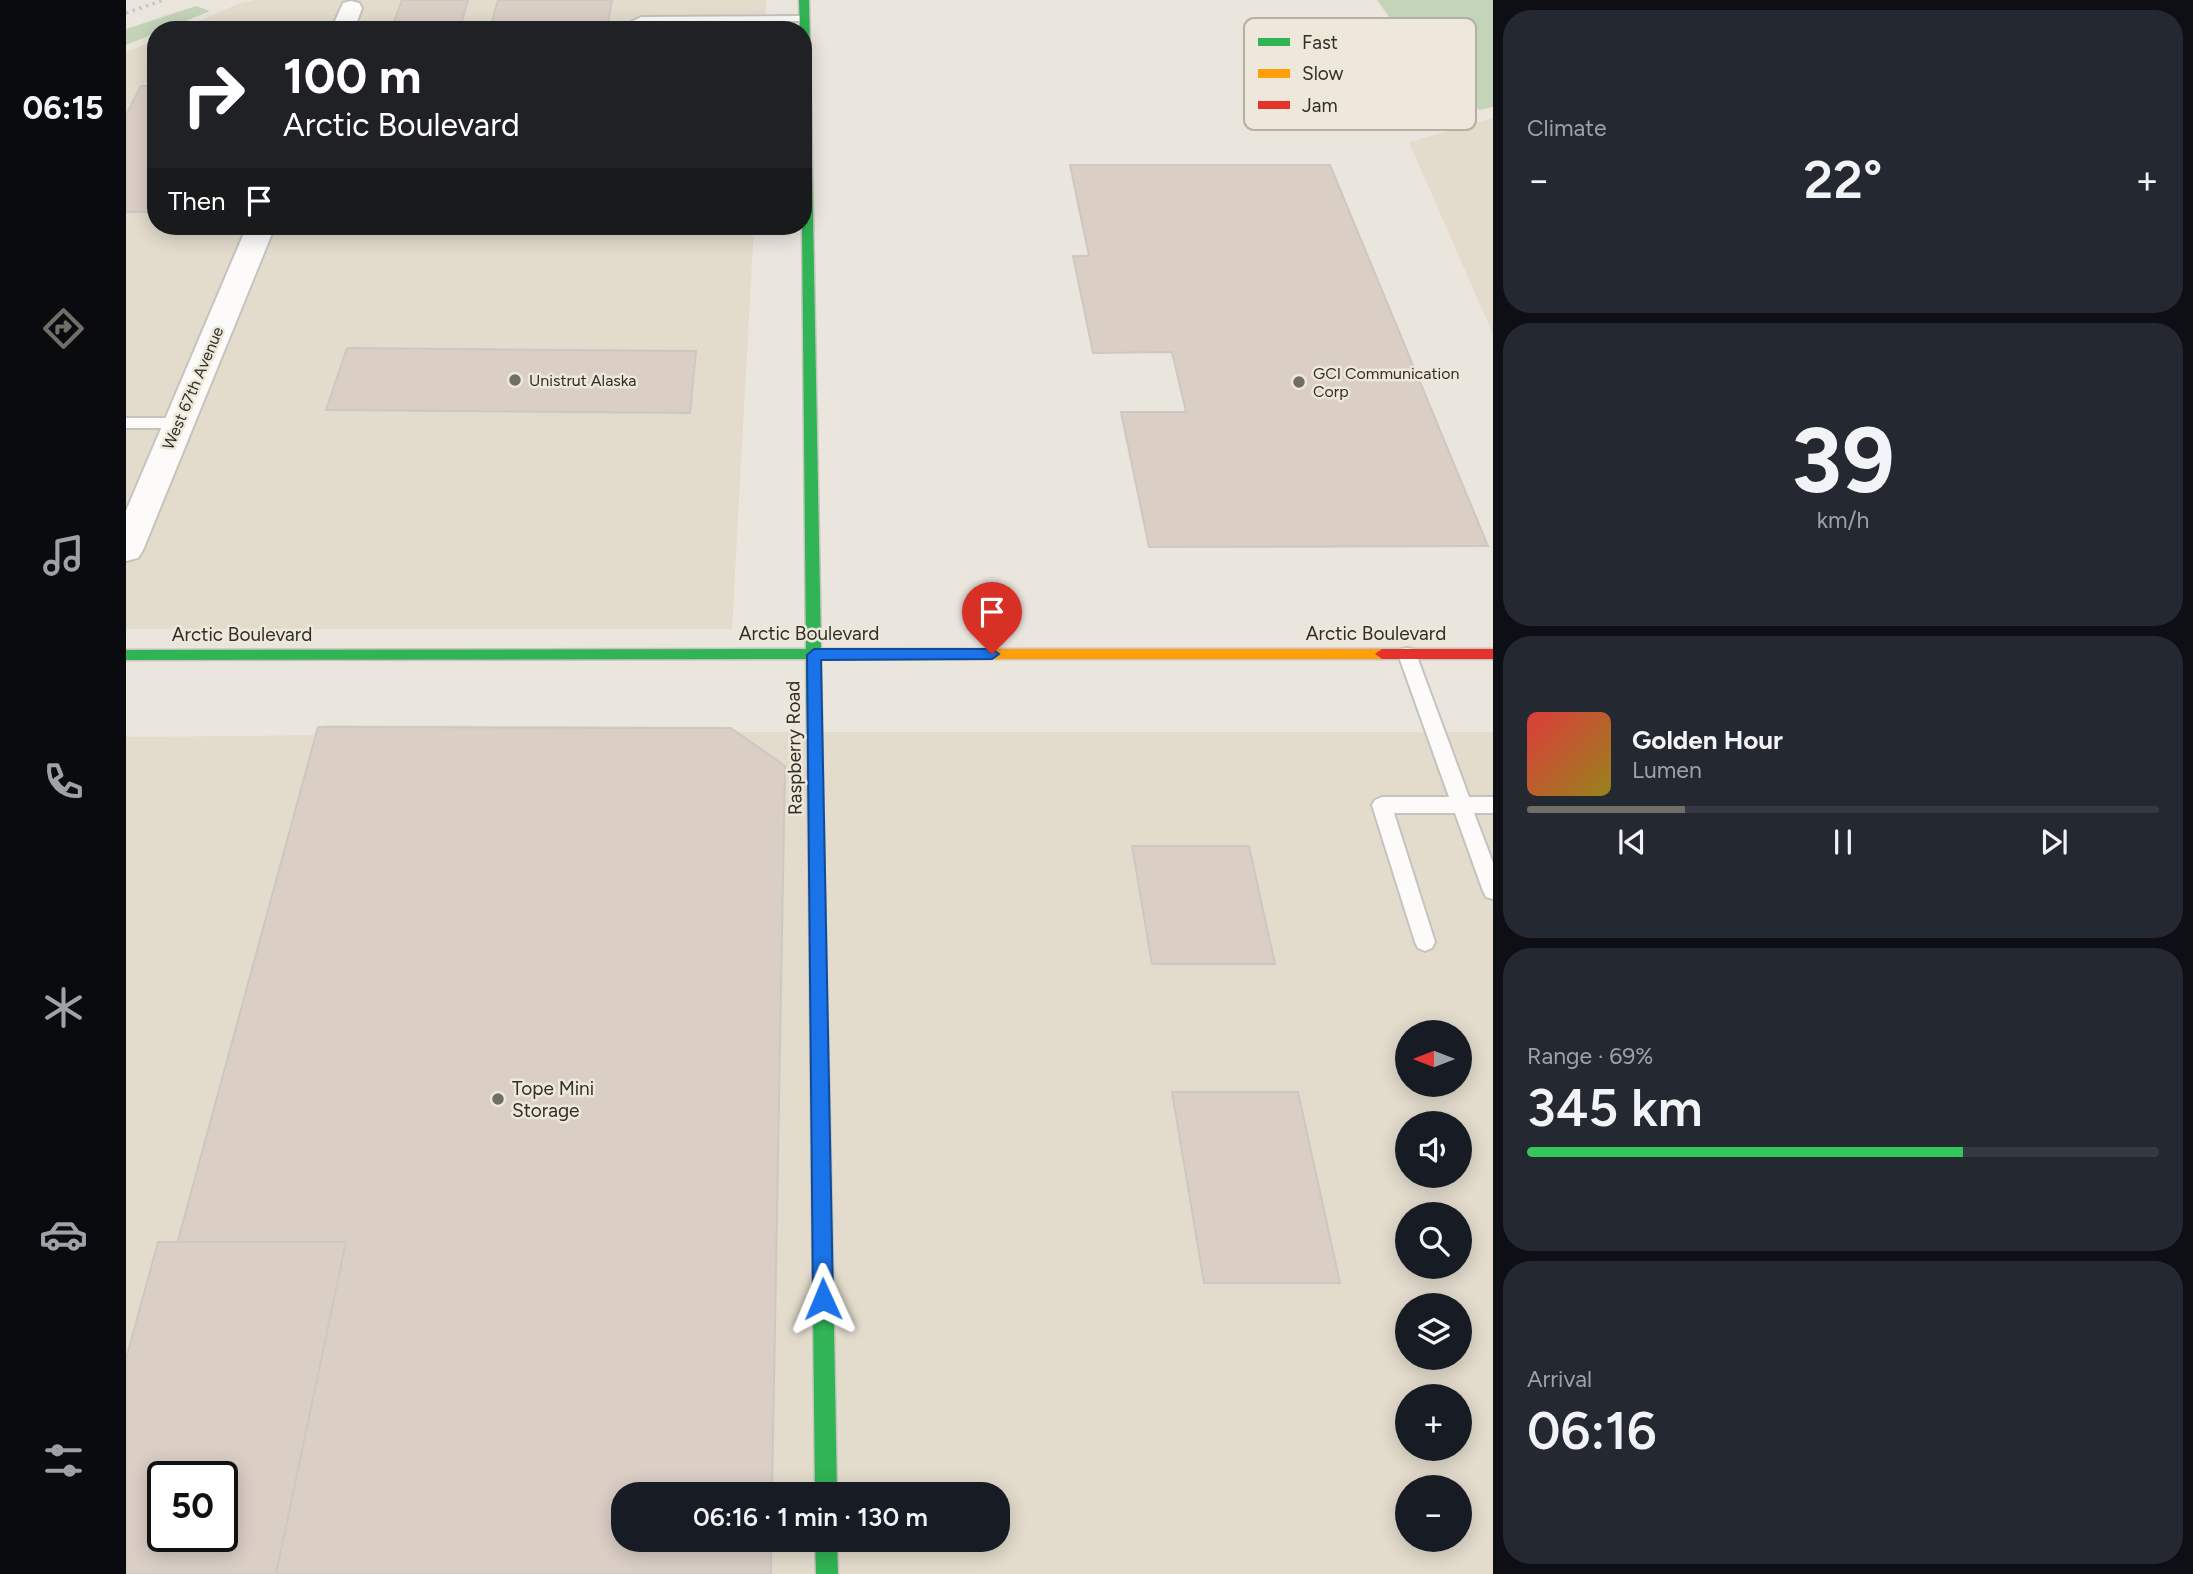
<!DOCTYPE html>
<html lang="en">
<head>
<meta charset="utf-8">
<style>
	body { margin:0; font-family:Figtree,sans-serif; background:#242831; color:#f1f3f6; height:100vh; display:flex; flex-direction:column; font-size:26px; white-space:nowrap }
	* { box-sizing:border-box; margin:0 }
	p { font-size:23px; color:#9ea1a6 }
	.icon { flex:none; width:38px; height:38px; fill:none; stroke:currentColor; stroke-width:2; stroke-linecap:round; stroke-linejoin:round }
	.map { position:relative; flex:1; overflow:hidden }
	.details { display:flex; flex-direction:column; gap:10px; padding:10px; background:#0d0f14; width:700px }
	.details>* { flex:none }
	.top-card { position:absolute; left:21px; top:21px; width:665px; height:214px; border-radius:28px; box-shadow:0 4px 18px #0003; background:#202124; color:#fff; overflow:hidden }
	.needle { width:46px; rotate:270deg }
	.tools { position:absolute; left:1269px; top:1020px; display:grid; gap:14px }
	.tools a { display:grid; place-items:center; width:77px; height:77px; border-radius:50%; background:#171b24; box-shadow:0 4px 18px #0003; font-size:35px }
	.speed { position:absolute; left:21px; top:1461px; display:flex; gap:14px; font-size:35px; font-weight:700; text-align:center }
	.speed>* { display:grid; place-content:center; width:91px; height:91px; border-radius:50%; background:#171b24; box-shadow:0 4px 18px #0003; line-height:1 }
	.speed .limit { border:4px solid #111; border-radius:10px; background:#fff; color:#111 }
	.pin { position:absolute; display:grid; place-items:center; width:60px; height:60px; color:#fff; margin:-72px -30px; border-radius:50% 50% 50% 0; rotate:-45deg; box-shadow:0 0 7px #0007 }
	.pin .icon { rotate:45deg }
	.me { position:absolute; width:77px; margin:-38px; rotate:359deg; stroke-linejoin:round; filter:drop-shadow(0 0 5px #0008) }
	.turn { display:flex; align-items:center; gap:24px; height:147px; padding:0 21px; font-size:32px }
	.turn .icon { width:91px; height:91px; stroke-width:2.5 }
	.turn b { display:block; font-size:49px; line-height:60px }
	.then { display:flex; align-items:center; height:66px; padding:0 21px; background:#0003; gap:14px; font-size:26px }
	.big { font-size:52px; font-weight:600; line-height:1.1 }
	.details .tile { flex:1; display:flex; flex-direction:column; justify-content:center; gap:10px; min-width:0; padding:0 24px; border-radius:28px; background:#242831 }
	.details .dial { align-items:center; gap:0 }
	.dial b { font-size:91px; line-height:1 }
	.song { display:flex; align-items:center; gap:21px }
	.cover { width:84px; height:84px; border-radius:10px; background:linear-gradient(135deg,hsl(0 70% 55%),hsl(50 70% 35%)) }
	.played { height:7px; border-radius:4px; background:linear-gradient(90deg,#716e68 25%,#363941 25%) }
	.keys { display:flex; justify-content:space-around; direction:ltr }
	.heat { display:flex; justify-content:space-between; align-items:center; font-size:38px; direction:ltr }
	.charge { height:10px; border-radius:5px; background:linear-gradient(90deg,#34c759 69%,#363941 0) }
	.trip { position:absolute; left:485px; top:1482px; width:399px; height:70px; border-radius:28px; background:#171b24; box-shadow:0 4px 18px #0003; font-weight:600; line-height:70px; text-align:center }
	main { display:flex; flex:1; min-height:0 }
	.menu { display:flex; flex-direction:column; width:126px; justify-content:space-around; align-items:center; background:#090b0e; color:#9ea1a6 }
	.menu .icon { width:49px; height:49px }
	.menu .on { color:#716e68 }
	.menu b { font-size:32px; color:#f1f3f6 }
	.map>svg:first-child { display:block }
</style>
</head>
<body>
<main>
<nav class="menu">
<b>06:15</b>
<svg class="icon on" aria-label="directions" viewBox="0 0 24 24"><path d="M12 3l9 9-9 9-9-9zM9 14v-3h6M13 9l2 2-2 2"/></svg>
<svg class="icon" aria-label="music" viewBox="0 0 24 24"><path d="M9 18V5l10-2v13"/><circle cx="6" cy="18" r="3"/><circle cx="16" cy="16" r="3"/></svg>
<svg class="icon" aria-label="phone" viewBox="0 0 24 24"><path d="M5 4h4l2 5-3 2q2 4 5 5l2-3 5 2v4C11 20 4 13 5 4z"/></svg>
<svg class="icon" aria-label="climate" viewBox="0 0 24 24"><path d="M12 3v18M4 7l16 10M4 17L20 7"/></svg>
<svg class="icon" aria-label="car" viewBox="0 0 24 24"><path d="M5 17H2v-5l4-1 3-4h7l3 4 3 1v5h-3M9 17h6M6 11h13"/><circle cx="7" cy="17" r="2"/><circle cx="17" cy="17" r="2"/></svg>
<svg class="icon" aria-label="filters" viewBox="0 0 24 24"><path d="M4 7h16M4 17h16"/><circle cx="9" cy="7" r="2"/><circle cx="15" cy="17" r="2"/></svg>
</nav>
<div class="map">
<svg width="1367" height="1574" viewBox="0 0 1367 1574">
	<rect width="100%" height="100%" fill="#eae6de"/>
	<g fill="#e3dccd" fill-rule="evenodd">
		<path d="M130,0H640L639,30H53L114,3Z"/>
		<path d="M30,40V226H628L606,629H0V52Z"/>
		<path d="M1367,118V334L1283,142Z"/>
		<path d="M199,725L583,727L594,732H1367V1574H0V737L196,735ZM1281,1032H1334V1085H1281ZM1281,1124H1334V1176H1281ZM1281,1214H1334V1267H1281ZM1281,1306H1334V1358H1281ZM1281,1396H1334V1449H1281ZM37,1477H96V1536H37ZM1281,1488H1334V1540H1281ZM497,1494H872V1540H497Z"/>
	</g>
	<g fill="#c4d4b8">
		<path d="M1251,0H1367V107L1353,110L1300,68Z"/>
		<path d="M70,6L84,11L38,30H30V33L0,45V29Z"/>
	</g>
	<g fill="#dacec5" stroke="#ccc8c2" stroke-width="2" fill-rule="evenodd">
		<path d="M276,0H342L334,28H435L265,30Z"/>
		<path d="M372,0H486L482,24L365,25Z"/>
		<path d="M15,86H30V212H0V115Z"/>
		<path d="M944,165H1204L1362,546L1023,547L995,412H1060L1046,352L967,353L947,256H963Z"/>
		<path d="M221,348L570,351L564,413L200,410Z"/>
		<path d="M192,727L605,728L659,766L646,1494H497V1540H645V1574H0V1431ZM37,1477H96V1536H37Z"/>
		<path d="M1006,846H1123L1149,964H1026Z"/>
		<path d="M1046,1092H1172L1214,1283H1078Z"/>
		<path d="M32,1242H220L150,1574H0V1359ZM37,1477H96V1536H37Z"/>
	</g>
	<g fill="none" stroke-linecap="round" stroke-linejoin="round">
		<g stroke="#c6c3be" stroke-width="4">
			<g id="lane">
				<path d="M678,16L682,17V21L517,23L504,30H489L515,17Z"/>
				<path d="M495,226H596L589,230H502Z"/>
				<path d="M0,418H52L60,423L52,428H0Z"/>
				<path d="M1281,648L1287,649L1290,654L1343,797H1367V813H1348L1367,863V899L1360,897L1357,891L1329,813H1268L1309,942L1306,948L1299,951L1292,948L1289,942L1246,805L1249,800L1256,797H1323L1272,654L1275,649Z"/>
			</g>
		</g>
		<g stroke="#c6c3be" stroke-width="4">
			<g id="street">
				<path d="M225,1L233,3L236,8L228,30H205L217,3Z"/>
				<path d="M121,226H149L17,550L12,558L0,561V511Z"/>
			</g>
		</g>
		<g stroke="#c6c3be" stroke-width="3">
			<g id="fast">
				<path d="M673,0H683L695,649H786L793,654L786,659H695L699,897L697,902L691,904L685,902L683,897L680,659L0,660V650L680,649L676,226L677,30H674Z"/>
				<path d="M696,1208L703,1211L706,1217L711,1494H689L686,1217L689,1211Z"/>
				<path d="M689,1540H711L712,1574H690Z"/>
			</g>
		</g>
		<g stroke="#c6c3be" stroke-width="3">
			<path id="slow" d="M786,649H1256L1263,654L1256,659H786L779,654Z"/>
		</g>
		<g stroke="#c6c3be" stroke-width="3">
			<g id="jam">
				<path d="M1256,649H1367V659H1256L1249,654Z"/>
				<path d="M691,890L697,892L699,897L706,1217L703,1223L696,1226L689,1223L686,1217L683,897L685,892Z"/>
			</g>
		</g>
		<use href="#lane" fill="#fcfbfa" fill-rule="evenodd"/>
		<use href="#street" fill="#fcfbfa" fill-rule="evenodd"/>
		<use href="#fast" fill="#30b455" fill-rule="evenodd"/>
		<use href="#slow" fill="#ff9f0a" fill-rule="evenodd"/>
		<use href="#jam" fill="#e5322d" fill-rule="evenodd"/>
		<path stroke="#c6c5c3" stroke-width="3.5" stroke-dasharray="2.5 4.5" stroke-linecap="butt" d="M0,13L38,0"/>
	</g>
	<path fill="#1a73e8" stroke="#114b97" stroke-width="2" d="M688,649H866L873,654L866,659L695,660L707,1299L704,1306L697,1309L690,1306L687,1299L681,655Z"/>
	<g fill="#716e68" stroke="#eee8da" stroke-width="2.5">
		<circle cx="389" cy="380" r="7"/>
		<circle cx="1173" cy="382" r="7"/>
		<circle cx="372" cy="1099" r="7"/>
	</g>
	<g text-anchor="middle" dominant-baseline="central" stroke-width="5" stroke-linejoin="round" paint-order="stroke">
		<g font-size="16" fill="#302e29" stroke="#eee8da" text-anchor="start">
			<text x="1187" y="373">GCI Communication<tspan x="1187" dy="18">Corp</tspan></text>
			<text x="403" y="380">Unistrut Alaska</text>
		</g>
		<g font-size="16" fill="#302e29" stroke="#eee8da">
			<text transform="translate(67 388) rotate(-67)">West 67th Avenue</text>
		</g>
		<g font-size="19" fill="#302e29" stroke="#eee8da">
			<text x="683" y="633">Arctic Boulevard</text>
			<text x="1250" y="633">Arctic Boulevard</text>
			<text x="116" y="634">Arctic Boulevard</text>
			<text transform="translate(668 748) rotate(-91)">Raspberry Road</text>
		</g>
		<g font-size="19" fill="#302e29" stroke="#eee8da" text-anchor="start">
			<text x="386" y="1088">Tope Mini<tspan x="386" dy="22">Storage</tspan></text>
		</g>
	</g>
	<rect x="1118" y="18" width="232" height="112" rx="10" fill="#eee8da" stroke="#b5b0a5" stroke-width="2"/>
	<rect x="1132" y="38" width="32" height="8" fill="#30b455"/>
	<rect x="1132" y="69" width="32" height="9" fill="#ff9f0a"/>
	<rect x="1132" y="101" width="32" height="8" fill="#e5322d"/>
	<g font-size="19" fill="#302e29">
		<text x="1176" y="49">Fast</text>
		<text x="1176" y="80">Slow</text>
		<text x="1176" y="112">Jam</text>
	</g>
</svg>
<div class="tools">
<a><svg class="needle" viewBox="-14 -14 28 28"><path d="M0-13l5 13h-10z" fill="#e53935"/><path d="M0 13l5-13h-10z" fill="#9ea1a6"/></svg></a>
<a><svg class="icon" aria-label="sound" viewBox="0 0 24 24"><path d="M4 9h4l5-4v14l-5-4H4zM17 9q2 3 0 6"/></svg></a>
<a><svg class="icon" aria-label="search" viewBox="0 0 24 24"><circle cx="10" cy="10" r="6"/><path d="M15 15l6 6"/></svg></a>
<a><svg class="icon" aria-label="layers" viewBox="0 0 24 24"><path d="M12 4l9 5-9 5-9-5zM3 14l9 5 9-5"/></svg></a>
<a>+</a>
<a>−</a>
</div>
<div class="speed"><div class="limit">50</div></div>
<div class="pin" style="left:866px;top:654px;background:#d93025"><svg class="icon" aria-label="arrive" viewBox="0 0 24 24"><path d="M6 21V4h12l-3 4 3 4H6"/></svg></div>
<svg class="me" style="left:697px;top:1299px" viewBox="-20 -20 40 40"><path d="M0-17L14 15 0 8-14 15z" fill="#1a73e8" stroke="#fff" stroke-width="4"/></svg>
<div class="trip">06:16 · 1 min · 130 m</div>
<div class="top-card">
<div class="turn"><svg class="icon" aria-label="right" viewBox="0 0 24 24"><path d="M7 20v-9h11M14 6l5 5-5 5"/></svg><div><b>100 m</b>Arctic Boulevard</div></div>
<div class="then">Then<svg class="icon" aria-label="arrive" viewBox="0 0 24 24"><path d="M6 21V4h12l-3 4 3 4H6"/></svg></div>
</div>
</div>
<section class="details">
<div class="tile"><p>Climate</p>
<div class="heat"><a>−</a><b class="big">22°</b><a>+</a></div>
</div>
<div class="tile dial"><b>39</b><p>km/h</p></div>
<div class="tile">
<div class="song"><i class="cover"></i><div><b>Golden Hour</b><p>Lumen</p></div></div>
<div class="played"></div>
<div class="keys"><svg class="icon" aria-label="previous" viewBox="0 0 24 24"><path d="M18 5L8 12l10 7zM5 5v14"/></svg><svg class="icon" aria-label="pause" viewBox="0 0 24 24"><path d="M8 5v14M16 5v14"/></svg><svg class="icon" aria-label="next" viewBox="0 0 24 24"><path d="M6 5l10 7-10 7zM19 5v14"/></svg></div>
</div>
<div class="tile"><p>Range · 69%</p><b class="big">345 km</b><div class="charge"></div></div>
<div class="tile"><p>Arrival</p><b class="big">06:16</b></div>
</section>
</main>
</body>
</html>
